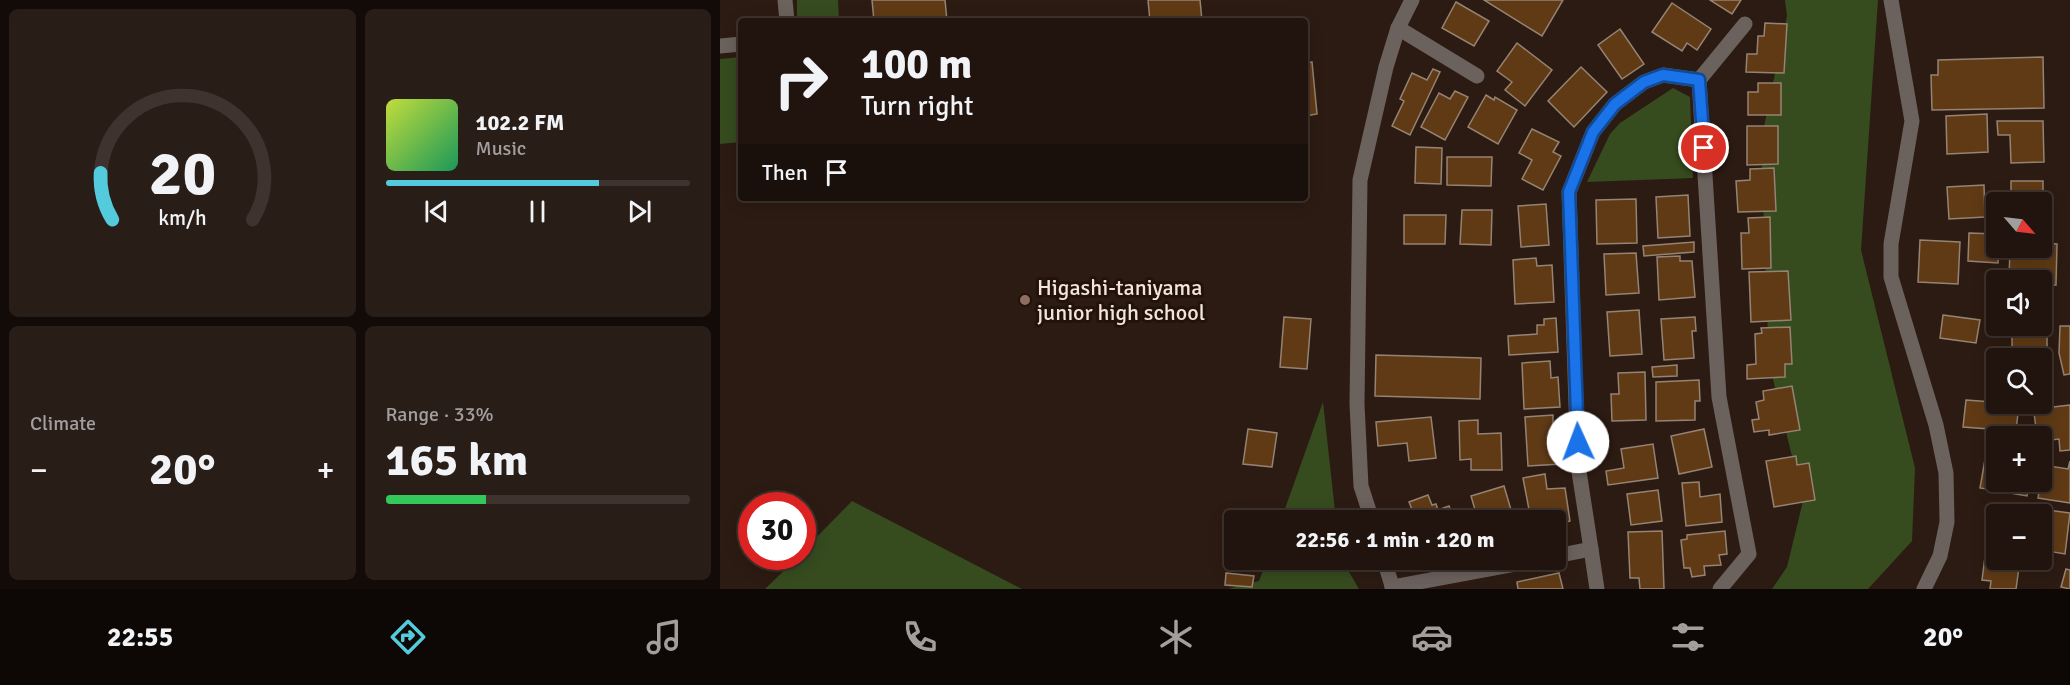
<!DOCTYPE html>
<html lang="en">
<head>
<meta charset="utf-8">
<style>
	body { margin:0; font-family:Signika,sans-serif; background:#291d17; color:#f1f3f6; height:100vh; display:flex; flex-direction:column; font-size:22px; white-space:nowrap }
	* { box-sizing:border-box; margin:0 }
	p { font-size:20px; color:#a29e9e }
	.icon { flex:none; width:33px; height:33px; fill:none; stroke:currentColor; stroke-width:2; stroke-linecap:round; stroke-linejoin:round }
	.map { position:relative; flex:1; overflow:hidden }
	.drawer { display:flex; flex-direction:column; gap:9px; padding:9px; background:#120b08; width:720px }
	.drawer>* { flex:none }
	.top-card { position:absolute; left:18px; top:18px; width:570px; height:183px; border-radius:6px; box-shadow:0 3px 15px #0003,0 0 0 2px #3e332e; background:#21140e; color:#f1f3f6; overflow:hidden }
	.needle { width:39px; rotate:118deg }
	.buttons { position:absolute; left:1266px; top:192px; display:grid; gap:12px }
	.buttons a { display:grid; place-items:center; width:66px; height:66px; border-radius:6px; background:#21140e; box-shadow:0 3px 15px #0003,0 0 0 2px #3e332e; font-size:30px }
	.speed { position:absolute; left:18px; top:492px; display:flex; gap:12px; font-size:30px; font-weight:700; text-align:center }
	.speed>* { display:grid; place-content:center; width:78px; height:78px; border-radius:50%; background:#21140e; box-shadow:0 3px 15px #0003,0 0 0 2px #3e332e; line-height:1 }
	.speed .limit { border:9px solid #d22; background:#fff; color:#111 }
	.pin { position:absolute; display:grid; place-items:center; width:51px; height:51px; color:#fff; margin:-26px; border:3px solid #fff; border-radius:50%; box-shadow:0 2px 6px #0007 }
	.me { position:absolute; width:66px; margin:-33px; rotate:358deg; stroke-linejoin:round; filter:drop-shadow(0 0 4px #0008) }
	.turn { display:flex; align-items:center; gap:21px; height:126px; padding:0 24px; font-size:27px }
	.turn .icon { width:78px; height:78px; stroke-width:2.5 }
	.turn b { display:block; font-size:42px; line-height:51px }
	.then { display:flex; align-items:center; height:57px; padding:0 24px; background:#0003; gap:12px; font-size:22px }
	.big { font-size:45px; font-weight:700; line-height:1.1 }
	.drawer .widget { flex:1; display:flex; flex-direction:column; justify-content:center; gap:9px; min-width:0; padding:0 21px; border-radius:9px; background:#291d17 }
	.drawer .dial { align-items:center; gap:0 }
	.dial svg { height:156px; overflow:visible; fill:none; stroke:#3e332e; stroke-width:7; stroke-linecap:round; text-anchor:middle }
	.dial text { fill:#f1f3f6; stroke:none }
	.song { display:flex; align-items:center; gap:18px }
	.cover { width:72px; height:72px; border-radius:9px; background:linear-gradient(135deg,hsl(70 70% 55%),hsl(150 70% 35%)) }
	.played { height:6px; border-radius:3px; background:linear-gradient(90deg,#53cbdc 70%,#3e332e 70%) }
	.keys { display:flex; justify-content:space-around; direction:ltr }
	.heat { display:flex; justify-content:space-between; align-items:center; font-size:33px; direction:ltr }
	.charge { height:9px; border-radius:4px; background:linear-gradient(90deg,#34c759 33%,#3e332e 0) }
	.drawer .tiles { flex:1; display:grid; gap:9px; grid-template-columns:repeat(2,1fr) }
	.trip { position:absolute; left:504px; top:510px; width:342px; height:60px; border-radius:6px; background:#21140e; box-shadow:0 3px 15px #0003,0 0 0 2px #3e332e; font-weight:700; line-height:60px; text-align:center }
	.menu { display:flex; height:96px; justify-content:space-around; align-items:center; background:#0d0806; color:#a29e9e }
	.menu .icon { width:42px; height:42px }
	.menu .selected { color:#53cbdc }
	.menu b { font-size:27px; color:#f1f3f6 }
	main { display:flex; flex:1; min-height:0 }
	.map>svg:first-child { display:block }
</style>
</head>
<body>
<main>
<section class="drawer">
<div class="tiles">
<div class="widget dial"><svg viewBox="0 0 100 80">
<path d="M14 69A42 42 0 1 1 86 69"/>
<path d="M14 69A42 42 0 0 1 8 45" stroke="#53cbdc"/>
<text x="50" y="56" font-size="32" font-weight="700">20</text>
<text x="50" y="72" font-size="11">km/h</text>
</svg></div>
<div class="widget">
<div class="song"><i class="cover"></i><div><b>102.2 FM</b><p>Music</p></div></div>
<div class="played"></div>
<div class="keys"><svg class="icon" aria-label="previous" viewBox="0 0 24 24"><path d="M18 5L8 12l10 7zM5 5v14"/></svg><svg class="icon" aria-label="pause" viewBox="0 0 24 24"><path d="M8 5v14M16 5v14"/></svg><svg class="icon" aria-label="next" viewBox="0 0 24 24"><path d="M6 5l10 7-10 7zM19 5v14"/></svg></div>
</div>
<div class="widget"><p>Climate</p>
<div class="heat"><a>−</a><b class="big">20°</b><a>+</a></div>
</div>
<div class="widget"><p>Range · 33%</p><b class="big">165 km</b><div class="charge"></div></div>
</div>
</section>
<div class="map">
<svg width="1350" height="589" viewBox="0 0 1350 589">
	<rect width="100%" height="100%" fill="#2c1b12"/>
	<g fill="#364c1f">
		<path d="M77,0H118L119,21H77Z"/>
		<path d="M1065,0H1158L1141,250L1195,468L1192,541L1148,589H1052L1067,567L1083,501L1049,363L1041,141L1067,16Z"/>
		<path d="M21,57V142L0,144V59Z"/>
		<path d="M953,88L970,97L973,178L867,182L890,134L900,123Z"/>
		<path d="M603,402L616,520H561Z"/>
		<path d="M132,501L302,589H45L78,557L82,556L83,551Z"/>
		<path d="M547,560H622L639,589H508L539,581Z"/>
	</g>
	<g fill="#603a15" stroke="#958373" stroke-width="1.5">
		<path d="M152,0H225L227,21H154Z"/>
		<path d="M428,0H480L482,21H430Z"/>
		<path d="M764,0H843L822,36Z"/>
		<path d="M990,0H1021L1012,14Z"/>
		<path d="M736,2L769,21L754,46L722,28Z"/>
		<path d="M952,3L991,29L977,50L967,43L962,51L932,32Z"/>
		<path d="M1045,23L1067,24L1064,73L1026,72L1027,54H1037L1038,36H1044Z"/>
		<path d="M900,29L924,64L902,79L878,45Z"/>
		<path d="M797,43L832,70L805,106L785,90L792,82L777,71Z"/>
		<path d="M1323,57L1324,108L1212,110L1211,75H1218V60Z"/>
		<path d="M592,62L597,114L585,116V63Z"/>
		<path d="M861,67L887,92L854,127L828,101Z"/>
		<path d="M713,69L720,72L690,135L672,126L684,101L680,99L692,73L707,80Z"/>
		<path d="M1038,83H1061V115H1028V92H1038Z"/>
		<path d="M735,91L748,97L725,140L701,127L719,93L730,99Z"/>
		<path d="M766,95L774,100L775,97L797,110L778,144L748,127Z"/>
		<path d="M1267,114L1268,152L1227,154L1226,116Z"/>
		<path d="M1277,121H1323L1324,162L1291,163L1290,135H1278Z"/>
		<path d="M1027,126H1058V164L1027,165Z"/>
		<path d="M812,129L839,142L833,152L841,156L823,190L802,179L812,160L799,153Z"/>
		<path d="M696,147L722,148L721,184L695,183Z"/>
		<path d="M727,157H772L771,186L727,185Z"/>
		<path d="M1054,168L1056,211L1018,212L1016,181L1030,180V169Z"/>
		<path d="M1291,181H1323V220H1322V202H1291Z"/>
		<path d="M1264,185L1265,217L1229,219L1227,187Z"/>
		<path d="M968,195L970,236L938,238L936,197Z"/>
		<path d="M916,199L917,243L877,244L876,200Z"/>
		<path d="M826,204L829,245L801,247L798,206Z"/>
		<path d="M742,210H772L771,245L740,244Z"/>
		<path d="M684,215H726L725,244H684Z"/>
		<path d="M1050,217L1051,268L1022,269L1021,233H1029L1028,218Z"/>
		<path d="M1249,233L1276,234V248H1279L1278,263L1248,261Z"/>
		<path d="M1200,240L1240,242L1238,284L1198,282Z"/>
		<path d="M974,242V252L924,256L923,246Z"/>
		<path d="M1322,243L1337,244L1336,285H1322V280L1289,278L1290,248H1322Z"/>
		<path d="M916,253L919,293L886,295L884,254Z"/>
		<path d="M960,256V261H972L975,297L939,300L937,257Z"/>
		<path d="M816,258L817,266L832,265L834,302L795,304L793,260Z"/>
		<path d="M1068,271L1071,320L1031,322L1029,272Z"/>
		<path d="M919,310L922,354L890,356L887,312Z"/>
		<path d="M1223,315L1260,320L1256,343L1220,338Z"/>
		<path d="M564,317L591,319L587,369L560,367Z"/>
		<path d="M975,317L976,331H972L974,358L944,360L941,319Z"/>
		<path d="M836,318L838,352L789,355L788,336L817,334V325H824V319Z"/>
		<path d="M1327,326V371H1322V358H1292V327Z"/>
		<path d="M1340,326H1350V374L1344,375L1339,353Z"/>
		<path d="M1070,327L1072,364H1065V377L1027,379V365L1036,364L1035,334L1042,333L1041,328Z"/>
		<path d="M656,355L761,358L760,399L655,396Z"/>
		<path d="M830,361L831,378L838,377L840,407L804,409L802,363Z"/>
		<path d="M957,365V376L933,377L932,367Z"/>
		<path d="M925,372L926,420L892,421L891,394H899L898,373Z"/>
		<path d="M979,380L980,401H975V420L936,421V382Z"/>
		<path d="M1072,386L1080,430L1049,435V430L1034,432L1032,420L1039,419L1036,402L1044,400L1043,391Z"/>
		<path d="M1246,400L1299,404L1296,431L1243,427Z"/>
		<path d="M1350,405V450L1340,451L1339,439L1322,441V436H1317L1314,413L1326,412L1325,408Z"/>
		<path d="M833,415V426H840L842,464L808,466L805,417Z"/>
		<path d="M711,417L716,458L689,461L687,443L658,446L656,422Z"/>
		<path d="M758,420V434L781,433L782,470H751V459L740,460L739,421Z"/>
		<path d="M528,429L557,433L552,467L523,464Z"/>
		<path d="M984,429L992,467L959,474L951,436Z"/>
		<path d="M933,444L938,478L888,485L886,471L904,468L901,449Z"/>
		<path d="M1266,454L1276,456V482H1309L1307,496L1260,488Z"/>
		<path d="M1076,456L1077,465L1089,463L1095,500L1054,507L1046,461Z"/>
		<path d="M1350,461V503L1318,498L1323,465L1348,469Z"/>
		<path d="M825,474L827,489L845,488L850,521L842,523L843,527L837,528L838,532L836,533V520H811L803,478Z"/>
		<path d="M979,482L980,497L1000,494L1002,522L966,526L962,483Z"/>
		<path d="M784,486L794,520H758L751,496Z"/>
		<path d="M938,490L942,521L911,525L907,494Z"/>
		<path d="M708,495L712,505L716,504L718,510L729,506L734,520H690L688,514L693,512L689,502Z"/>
		<path d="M1271,504L1307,508L1306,514H1276V546L1265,545Z"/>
		<path d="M1320,509L1350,513L1345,554L1327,551L1328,543L1322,542Z"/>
		<path d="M942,531L944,589H920L919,578H910L908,532Z"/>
		<path d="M1005,531L1007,554L999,555L1001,565L984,566L985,575L972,577L970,568H964L961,540L967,539V535Z"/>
		<path d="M1270,555L1276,556V560H1300L1296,589H1270L1271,581L1262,580L1265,557L1270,558Z"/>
		<path d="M1346,569L1350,570V589L1341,587Z"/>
		<path d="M506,573L534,576L532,587L505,585Z"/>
		<path d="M839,573L843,589H798L797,582Z"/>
	</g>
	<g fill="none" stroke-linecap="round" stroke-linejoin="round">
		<g stroke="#6b615d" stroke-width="15">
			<path d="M65,0L67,21"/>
			<path d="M678,28L757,76"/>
			<path d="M0,46L21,44"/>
			<path d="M979,80L999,397L1029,554L1000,589"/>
			<path d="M652,520L641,486L637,404L640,180L666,67L678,28L692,0"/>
			<path d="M871,549L877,589"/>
			<path d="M836,556L871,549L858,465L849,192L873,132L895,104L924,82L943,75L979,80L1025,24"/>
			<path d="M664,560L673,589"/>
			<path d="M672,587L817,560"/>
		</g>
		<path stroke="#6b615d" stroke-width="15" d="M1171,0L1192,121L1171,244V277L1216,425L1226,473L1227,522L1220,556L1204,589"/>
	</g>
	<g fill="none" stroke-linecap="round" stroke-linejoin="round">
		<g stroke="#114b97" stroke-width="15">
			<path id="route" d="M858,442L849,192L873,132L895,104L924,82L943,75L979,80L984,148"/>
		</g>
		<use href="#route" stroke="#1a73e8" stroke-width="10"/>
	</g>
	<circle fill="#8d6e63" stroke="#221209" stroke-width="2" cx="305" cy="300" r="6"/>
	<g text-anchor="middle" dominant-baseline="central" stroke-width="6" stroke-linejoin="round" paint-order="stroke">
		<g font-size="22" fill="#f1e5de" stroke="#221209" text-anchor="start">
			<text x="317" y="287">Higashi-taniyama<tspan x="317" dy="25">junior high school</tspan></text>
		</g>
	</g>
</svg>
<div class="buttons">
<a><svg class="needle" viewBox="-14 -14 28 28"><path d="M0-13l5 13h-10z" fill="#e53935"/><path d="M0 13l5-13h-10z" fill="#a29e9e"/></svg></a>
<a><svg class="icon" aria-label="sound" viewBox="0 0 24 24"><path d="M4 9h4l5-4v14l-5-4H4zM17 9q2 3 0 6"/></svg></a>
<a><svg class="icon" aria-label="search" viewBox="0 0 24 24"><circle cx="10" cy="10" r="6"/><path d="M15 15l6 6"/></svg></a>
<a>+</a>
<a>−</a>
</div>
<div class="speed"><div class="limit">30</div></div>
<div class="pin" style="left:984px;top:148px;background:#d93025"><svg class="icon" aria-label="arrive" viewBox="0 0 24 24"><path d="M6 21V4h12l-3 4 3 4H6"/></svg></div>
<svg class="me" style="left:858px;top:442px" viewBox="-20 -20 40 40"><circle r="19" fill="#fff"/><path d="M0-13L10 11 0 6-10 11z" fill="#1a73e8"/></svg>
<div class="trip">22:56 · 1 min · 120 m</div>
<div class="top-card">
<div class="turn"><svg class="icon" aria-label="right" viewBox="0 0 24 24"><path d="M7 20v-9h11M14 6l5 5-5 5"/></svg><div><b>100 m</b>Turn right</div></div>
<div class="then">Then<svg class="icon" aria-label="arrive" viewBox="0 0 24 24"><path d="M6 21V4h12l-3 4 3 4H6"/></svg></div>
</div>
</div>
</main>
<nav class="menu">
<b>22:55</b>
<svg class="icon selected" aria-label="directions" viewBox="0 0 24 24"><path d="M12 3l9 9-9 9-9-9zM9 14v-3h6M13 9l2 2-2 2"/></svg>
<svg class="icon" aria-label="music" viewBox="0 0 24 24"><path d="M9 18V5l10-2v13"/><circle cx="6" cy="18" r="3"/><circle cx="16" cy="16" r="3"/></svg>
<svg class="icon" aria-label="phone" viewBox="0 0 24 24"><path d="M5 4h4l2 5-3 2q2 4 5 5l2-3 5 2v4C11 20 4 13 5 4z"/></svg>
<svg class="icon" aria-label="climate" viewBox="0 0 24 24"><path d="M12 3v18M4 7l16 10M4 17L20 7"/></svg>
<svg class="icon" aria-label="car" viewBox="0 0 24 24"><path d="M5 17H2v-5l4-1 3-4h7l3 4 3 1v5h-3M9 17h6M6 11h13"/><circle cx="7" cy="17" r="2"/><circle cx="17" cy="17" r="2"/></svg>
<svg class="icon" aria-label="filters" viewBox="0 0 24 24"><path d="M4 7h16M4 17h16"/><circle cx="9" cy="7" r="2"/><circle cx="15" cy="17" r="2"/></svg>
<b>20°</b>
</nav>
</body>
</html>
